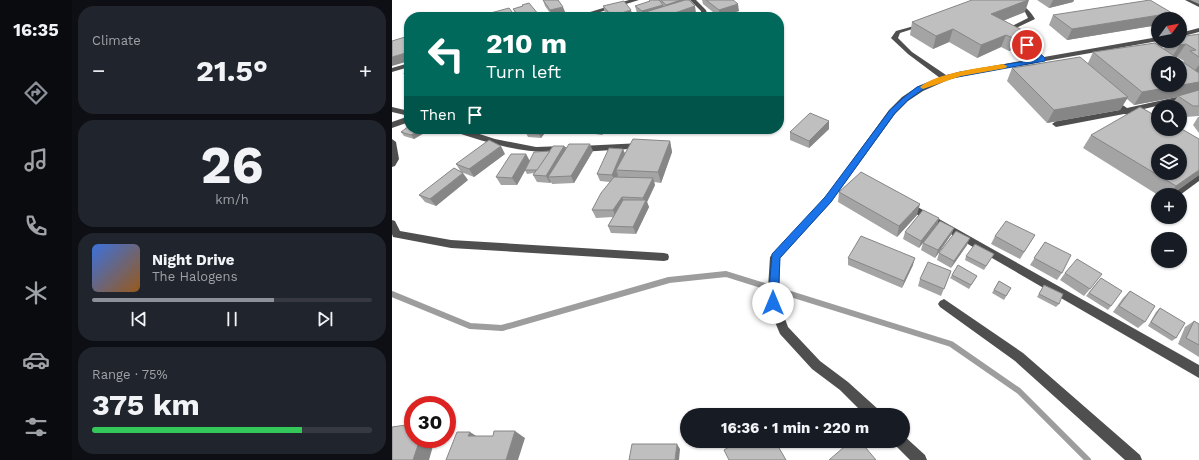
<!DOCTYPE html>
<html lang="en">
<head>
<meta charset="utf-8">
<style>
	body { margin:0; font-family:"Work Sans",sans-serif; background:#20242c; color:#f1f3f6; height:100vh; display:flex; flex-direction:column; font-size:15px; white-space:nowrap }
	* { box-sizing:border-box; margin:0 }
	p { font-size:13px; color:#9ea1a6 }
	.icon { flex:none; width:22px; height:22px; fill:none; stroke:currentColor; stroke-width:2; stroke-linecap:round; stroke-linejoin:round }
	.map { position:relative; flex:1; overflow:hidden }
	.details { display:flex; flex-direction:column; gap:6px; padding:6px; background:#0d0f14; width:320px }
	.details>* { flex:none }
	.top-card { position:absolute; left:12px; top:12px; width:380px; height:122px; border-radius:16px; box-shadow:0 1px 3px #0004; background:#00695c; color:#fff; overflow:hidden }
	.needle { width:26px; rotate:57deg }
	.buttons { position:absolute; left:759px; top:12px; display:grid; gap:8px }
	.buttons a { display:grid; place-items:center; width:36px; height:36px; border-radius:50%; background:#171b24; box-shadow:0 1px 3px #0004; font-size:20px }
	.speed { position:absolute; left:12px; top:396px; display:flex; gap:8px; font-size:20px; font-weight:700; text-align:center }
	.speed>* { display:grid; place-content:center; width:52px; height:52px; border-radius:50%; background:#171b24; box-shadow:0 1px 3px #0004; line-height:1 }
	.speed .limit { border:6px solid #d22; background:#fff; color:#111 }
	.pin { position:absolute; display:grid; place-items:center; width:34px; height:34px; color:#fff; margin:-17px; border:2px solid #fff; border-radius:50%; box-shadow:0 1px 4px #0007 }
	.me { position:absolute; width:44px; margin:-22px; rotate:0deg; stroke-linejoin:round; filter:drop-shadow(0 0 3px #0008) }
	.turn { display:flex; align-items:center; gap:14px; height:84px; padding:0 16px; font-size:18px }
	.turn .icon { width:52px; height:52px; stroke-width:2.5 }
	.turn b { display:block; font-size:28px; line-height:34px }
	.then { display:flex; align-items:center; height:38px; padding:0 16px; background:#0003; gap:8px; font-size:15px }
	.big { font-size:30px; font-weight:700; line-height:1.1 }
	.details .widget { flex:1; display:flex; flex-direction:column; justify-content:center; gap:6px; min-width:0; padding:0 14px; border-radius:16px; background:#20242c }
	.details .dial { align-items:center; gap:0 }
	.dial b { font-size:52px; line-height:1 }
	.song { display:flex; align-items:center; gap:12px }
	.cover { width:48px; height:48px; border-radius:6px; background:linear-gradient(135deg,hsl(220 70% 55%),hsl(30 70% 35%)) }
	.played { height:4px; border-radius:2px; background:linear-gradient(90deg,#8c9099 65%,#363941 65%) }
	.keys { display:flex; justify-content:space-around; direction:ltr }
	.heat { display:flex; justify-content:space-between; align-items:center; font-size:22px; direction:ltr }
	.charge { height:6px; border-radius:3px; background:linear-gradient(90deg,#34c759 75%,#363941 0) }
	.trip { position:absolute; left:288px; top:408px; width:230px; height:40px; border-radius:20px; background:#171b24; box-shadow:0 1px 3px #0004; font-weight:700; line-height:40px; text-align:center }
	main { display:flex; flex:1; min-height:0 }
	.tabs { display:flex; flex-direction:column; width:72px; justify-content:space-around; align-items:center; background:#090b0e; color:#9ea1a6 }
	.tabs .icon { width:28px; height:28px }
	.tabs .selected { color:#8c9099 }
	.tabs b { font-size:18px; color:#f1f3f6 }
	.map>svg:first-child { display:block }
</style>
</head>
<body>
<main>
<nav class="tabs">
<b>16:35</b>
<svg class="icon selected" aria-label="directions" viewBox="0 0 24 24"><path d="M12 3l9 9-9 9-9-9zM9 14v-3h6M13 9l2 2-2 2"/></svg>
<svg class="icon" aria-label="music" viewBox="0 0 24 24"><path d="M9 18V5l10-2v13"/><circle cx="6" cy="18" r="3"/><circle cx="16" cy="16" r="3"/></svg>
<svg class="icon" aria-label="phone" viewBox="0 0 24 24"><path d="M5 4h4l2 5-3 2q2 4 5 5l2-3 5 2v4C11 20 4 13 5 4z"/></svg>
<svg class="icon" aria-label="climate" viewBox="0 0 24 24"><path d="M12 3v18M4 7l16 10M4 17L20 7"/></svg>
<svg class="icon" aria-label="car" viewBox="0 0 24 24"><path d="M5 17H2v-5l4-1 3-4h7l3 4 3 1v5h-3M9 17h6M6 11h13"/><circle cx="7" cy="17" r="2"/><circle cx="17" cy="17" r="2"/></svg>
<svg class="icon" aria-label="filters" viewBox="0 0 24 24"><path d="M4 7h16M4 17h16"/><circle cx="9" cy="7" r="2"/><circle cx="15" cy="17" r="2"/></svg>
</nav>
<section class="details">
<div class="widget"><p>Climate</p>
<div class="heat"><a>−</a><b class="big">21.5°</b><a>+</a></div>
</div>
<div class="widget dial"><b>26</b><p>km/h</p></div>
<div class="widget">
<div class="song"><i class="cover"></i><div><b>Night Drive</b><p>The Halogens</p></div></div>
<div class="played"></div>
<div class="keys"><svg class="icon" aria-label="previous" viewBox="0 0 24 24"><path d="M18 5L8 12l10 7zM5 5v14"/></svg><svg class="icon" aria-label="pause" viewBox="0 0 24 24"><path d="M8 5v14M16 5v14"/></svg><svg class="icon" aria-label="next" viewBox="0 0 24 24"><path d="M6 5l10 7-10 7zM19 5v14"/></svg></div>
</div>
<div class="widget"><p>Range · 75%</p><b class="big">375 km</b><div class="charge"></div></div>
</section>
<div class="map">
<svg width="807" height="460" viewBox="0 0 807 460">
	<rect width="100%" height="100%" fill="#fff"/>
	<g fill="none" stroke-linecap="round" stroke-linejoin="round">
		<path stroke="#9d9d9d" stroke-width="6" d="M0,294L78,326L110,328L277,280L334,274L559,344L627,391L696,460"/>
		<g fill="#4f4f4f" fill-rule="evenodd">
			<path d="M237,0H247L192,17H182Z"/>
			<path d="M298,0H304L314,10L316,17H310L309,11Z"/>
			<path d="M614,0C627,0 637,9 643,19L618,31L637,44L652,57L766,37V41L569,76L556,80L531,91L516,101L503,114L439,202L388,258L387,303L396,327L428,361L456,382L487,410L489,415H473L448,390L420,369L388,334L375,303L378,257L433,198L497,110L510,97L525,87L548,78L516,54L500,39L499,38L504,31L533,23V25L508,33L506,38L520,52L554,75L645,58L633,46L610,31L636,18L633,12Z"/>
			<path d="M793,0H801L807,3V7Z"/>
			<path d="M807,28V32L788,37V33Z"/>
			<path d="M17,63V67L0,72V68Z"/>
			<path d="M807,92V96L739,112V115L732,114L664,127L660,124L664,121L727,110L715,99L719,97L735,108Z"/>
			<path d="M0,107L17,111V116L0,112Z"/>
			<path d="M17,116V122L0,128V122Z"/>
			<path d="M59,129H72L103,139L144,147L172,146L176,149C173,153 167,152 162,152C127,153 93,142 60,131Z"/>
			<path d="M0,139L4,142L7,159L3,166L0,167Z"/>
			<path d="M250,143L254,146L253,148L188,152L184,149L188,146Z"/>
			<path d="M807,173V181L788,195H777Z"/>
			<path d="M515,201L807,365V378L512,207L510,205L512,203Z"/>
			<path d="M0,220L3,221L8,231L59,240L272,253L276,254L277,257L276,260L272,261L59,248L1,237L0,234Z"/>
			<path d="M552,299L631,353L748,455L750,460H733L623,361L548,307L546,304L548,301Z"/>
			<path d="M511,435L533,455L535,460H518L504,446L502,441H511Z"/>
		</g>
	</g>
	<g fill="#a4a4a4" fill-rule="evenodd">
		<path d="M151,0L174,14L161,17L153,6Z"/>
		<path d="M257,0H297L304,13L293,17H248L247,15L245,13L243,6L257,2Z"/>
		<path d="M310,0H341L347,11L327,17L311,4Z"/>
		<path d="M645,0H682L681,2L657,8Z"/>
		<path d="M798,0H807V4Z"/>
		<path d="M130,6L148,17H125L121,9Z"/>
		<path d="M211,6L241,17H217L213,13Z"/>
		<path d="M633,12L611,21L634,32L629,45L617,51L609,47L585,58L557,42L541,49L518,35L520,22Z"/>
		<path d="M780,13L776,19H766V25L675,40L657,25L661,15Z"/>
		<path d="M807,34V72H805L807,73V116L793,117L788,113V107H780L779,106L785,97L742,105L735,99L728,110L655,123L615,81L620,68L696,63L701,52L772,49L777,41H788ZM784,57H785L792,61L791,62Z"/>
		<path d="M806,117H807V133L801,125Z"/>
		<path d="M437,121V129L417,148L398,140V132Z"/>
		<path d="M17,129H39L22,139L12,136L9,132Z"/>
		<path d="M102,129H132L125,134L116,133L115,131L112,134L103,131Z"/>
		<path d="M156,129L149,138L136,137L134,133Z"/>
		<path d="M194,129H214L210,135L196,133Z"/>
		<path d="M699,135L807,175L779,195H766L691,148Z"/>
		<path d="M278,141L280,152L269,183L262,182L263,185L255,202L257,207L244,234L219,233L216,226L221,217L204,218L200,210L218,182L208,181L205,174L231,149L233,154Z"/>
		<path d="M172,146L174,148L201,151L182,183L160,184L159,182L158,183L145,182L141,175L142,173L135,174L133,170L125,185H109L104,177L134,154L138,161L158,151Z"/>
		<path d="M113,154L82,177L69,172L64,164Z"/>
		<path d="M76,180L44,206L33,202L27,195Z"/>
		<path d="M447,192L525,215L505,237L446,202Z"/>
		<path d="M547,218L545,225L562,228L559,235L543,258L529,250L531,243L542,228L527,248L511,239L513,232Z"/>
		<path d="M643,235L628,259L599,244L603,236Z"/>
		<path d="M653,242L670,273L665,280L638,265Z"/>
		<path d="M575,245L559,268L545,260L547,253Z"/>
		<path d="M602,254L592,270L573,260L574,256Z"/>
		<path d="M456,258L521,265L510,288L456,265Z"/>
		<path d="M559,271L549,296L526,286L528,279Z"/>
		<path d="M673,273L698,289L692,296L668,280Z"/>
		<path d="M560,275L585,276L577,289L558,278Z"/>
		<path d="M607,281L619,288L612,300L600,293Z"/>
		<path d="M706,281L719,306L716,310L694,296Z"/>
		<path d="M652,285L667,304L664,307L645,297Z"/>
		<path d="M738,291L753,322L746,328L721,312L731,298Z"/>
		<path d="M768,308L784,338L780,341L756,326L764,312Z"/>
		<path d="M802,321L807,324V357L786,344L793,327Z"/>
	</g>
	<g fill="#868686">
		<path d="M289,0H297L275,12L274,5Z"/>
		<path d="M636,0H637L633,12L595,27L599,14Z"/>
		<path d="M661,0H682L681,2L657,8Z"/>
		<path d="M346,4L347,11L327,17V10Z"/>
		<path d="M271,5L272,12L251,17L250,11Z"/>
		<path d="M303,6L304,13L293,17H271Z"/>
		<path d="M171,7L174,14L161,17L158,10Z"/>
		<path d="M239,10L241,17H220V16Z"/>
		<path d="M780,13L776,19H766V25L675,40L680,29Z"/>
		<path d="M147,15L148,17H139Z"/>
		<path d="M561,29L557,42L541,49L544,36Z"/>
		<path d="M634,32L629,45L617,51L621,38Z"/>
		<path d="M614,35L609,47L585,58L589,45Z"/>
		<path d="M13,37L17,43V49Z"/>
		<path d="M794,44L785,57L779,58L788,45Z"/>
		<path d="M17,52V61L0,66V57Z"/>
		<path d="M807,65V72L801,73Z"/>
		<path d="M807,82V93L786,96L785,97L742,105L750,92Z"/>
		<path d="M736,97L728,110L655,123L662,110Z"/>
		<path d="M437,121V129L417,148V141Z"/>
		<path d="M30,129H39L22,139L19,135Z"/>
		<path d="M109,129H118H114L115,131L112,134Z"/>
		<path d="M125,129H132L125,134L123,131Z"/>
		<path d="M151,129H156L149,138L147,134Z"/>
		<path d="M208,129H214L210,135Z"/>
		<path d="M278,141L280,152L269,183L266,172Z"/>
		<path d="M198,144L201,151L182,183L179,176Z"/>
		<path d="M109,146L113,154L82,177L77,169Z"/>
		<path d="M172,146L176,153L156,177L159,182L158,183L154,176Z"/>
		<path d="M231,149L234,156L224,170L226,175L223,182L220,175Z"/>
		<path d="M134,154L138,162L125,185L120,178Z"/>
		<path d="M807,170V175L779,195H776L784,186Z"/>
		<path d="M71,173L76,180L44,206L38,199Z"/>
		<path d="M261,178L263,185L255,202L257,207L244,234L241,227L253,203L251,198Z"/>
		<path d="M230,197L233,204L224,217L221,210Z"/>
		<path d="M528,204L525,215L505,237L507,226Z"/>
		<path d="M547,218L545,225L527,248L529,241Z"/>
		<path d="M562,228L559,235L543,258L546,250Z"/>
		<path d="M578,238L575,245L559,268L562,261Z"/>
		<path d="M523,258L521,265L510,288L512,281Z"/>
		<path d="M123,431L133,438L126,460H114Z"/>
		<path d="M78,432L89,439L76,436Z"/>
		<path d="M28,439H43L37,460H21Z"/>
		<path d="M285,444L288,449L287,460H283Z"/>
	</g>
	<g fill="#bfbfbf" stroke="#868686" fill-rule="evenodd">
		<path d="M151,0H166L171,7L158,10Z"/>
		<path d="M257,0H267L271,5L250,11L243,6L258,1Z"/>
		<path d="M269,0H289L274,5Z"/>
		<path d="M293,0H297L303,6L271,17H250L247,14Z"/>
		<path d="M314,0H341L346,4L327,10Z"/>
		<path d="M580,0H636L599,14L634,32L621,38L614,35L589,45L561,29L544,36L520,22Z"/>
		<path d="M758,0L780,13L680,29L661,15Z"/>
		<path d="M232,1L239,10L220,16L211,6Z"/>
		<path d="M137,3L147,15L139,17H128L121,9L131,6L130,5Z"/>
		<path d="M117,8L124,17H97L95,14Z"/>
		<path d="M807,34V57L798,51L804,50L794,44L788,45L782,41H788V37Z"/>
		<path d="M13,37L17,49V52L0,57V41Z"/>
		<path d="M763,43L807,73V82L750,92L701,52ZM766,63H788V85H766Z"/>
		<path d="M688,57L736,97L662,110L620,68Z"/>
		<path d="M17,71V87L12,73Z"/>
		<path d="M807,90V106H801L786,96Z"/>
		<path d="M748,107L766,117V129H788V128L807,139V170L784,186L699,135ZM766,151H788V173H766Z"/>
		<path d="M418,113L437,121L417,141L398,132Z"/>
		<path d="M17,126V129H30L19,135L9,132Z"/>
		<path d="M114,129H125L123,131Z"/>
		<path d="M137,129H151L147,134L134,133Z"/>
		<path d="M241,139L278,141L266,172L224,170Z"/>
		<path d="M97,140L109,146L77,169L64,164Z"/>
		<path d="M177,144H198L179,176L156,177Z"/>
		<path d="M161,146H172L154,176L141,175Z"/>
		<path d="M217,148L231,149L220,175L205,174Z"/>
		<path d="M158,151L145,170H133L142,152Z"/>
		<path d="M119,154H134L120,178L104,177Z"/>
		<path d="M62,168L71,173L38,199L27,195Z"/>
		<path d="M469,172L528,204L507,226L447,192Z"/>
		<path d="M222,177L261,178L251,198L230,197L221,210H200L209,193Z"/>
		<path d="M231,200H254L241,227L216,226Z"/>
		<path d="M531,210L547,218L529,241L513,232Z"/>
		<path d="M548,221L562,228L546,250L531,243Z"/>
		<path d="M614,221L643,235L632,252L603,236Z"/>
		<path d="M564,231L578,238L562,261L547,253Z"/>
		<path d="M469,236L523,258L512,281L456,258Z"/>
		<path d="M653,242L679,255L670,273L642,258Z"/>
		<path d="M583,244L602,254L594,266L574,256Z"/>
		<path d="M685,259L710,274L698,289L673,273Z"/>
		<path d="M536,262L559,271L552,289L528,279Z"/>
		<path d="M566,265L585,276L579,285L560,275Z"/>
		<path d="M709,278L730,291L719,306L697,293Z"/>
		<path d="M607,281L619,288L614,296L602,290Z"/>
		<path d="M652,285L671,294L667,304L647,294Z"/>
		<path d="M738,291L763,306L753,322L727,306Z"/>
		<path d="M768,308L793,323L784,338L759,322Z"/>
		<path d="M802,321L807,324V345L794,338Z"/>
		<path d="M21,424V439H28L21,460H0V427Z"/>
		<path d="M102,431H123L114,460H54L65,432H78L76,436H101Z"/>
		<path d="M346,441H383L394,460H337L332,450Z"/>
		<path d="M459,441H468L484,460H437Z"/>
		<path d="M240,444H285L283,460H237Z"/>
	</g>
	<path fill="#1a73e8" stroke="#114b97" d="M633,44H637L653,58V61L555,79L530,90L516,100L503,113L439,202L388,258L386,303L385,306L381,307L378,306L376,303L380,254L433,197L498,110L511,98L525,87L550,77L568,72L646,59L633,46Z"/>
	<path fill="#f59e0b" d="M611,64L615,66L614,68L569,76L531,89L528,87C544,73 589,68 611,64Z"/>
</svg>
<div class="buttons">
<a><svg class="needle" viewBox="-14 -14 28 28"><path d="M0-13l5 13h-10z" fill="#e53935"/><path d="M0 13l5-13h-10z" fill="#9ea1a6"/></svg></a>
<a><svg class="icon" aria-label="sound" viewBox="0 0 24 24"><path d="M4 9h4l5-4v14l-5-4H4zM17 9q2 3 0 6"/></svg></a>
<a><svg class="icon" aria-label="search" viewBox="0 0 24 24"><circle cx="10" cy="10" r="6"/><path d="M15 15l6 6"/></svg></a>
<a><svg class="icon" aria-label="layers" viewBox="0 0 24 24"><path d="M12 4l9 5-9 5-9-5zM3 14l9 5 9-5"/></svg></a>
<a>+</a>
<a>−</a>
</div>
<div class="speed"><div class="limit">30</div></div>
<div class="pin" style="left:635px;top:45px;background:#d93025"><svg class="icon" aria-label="arrive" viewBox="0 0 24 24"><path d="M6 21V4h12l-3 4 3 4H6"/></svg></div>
<svg class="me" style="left:381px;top:303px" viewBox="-20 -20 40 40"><circle r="19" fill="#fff"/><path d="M0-13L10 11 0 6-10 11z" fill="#1a73e8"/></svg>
<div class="trip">16:36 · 1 min · 220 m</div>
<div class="top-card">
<div class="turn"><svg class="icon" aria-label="left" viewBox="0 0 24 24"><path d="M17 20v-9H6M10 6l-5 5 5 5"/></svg><div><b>210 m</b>Turn left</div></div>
<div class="then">Then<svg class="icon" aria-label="arrive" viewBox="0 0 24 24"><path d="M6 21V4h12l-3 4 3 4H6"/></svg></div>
</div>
</div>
</main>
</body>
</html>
